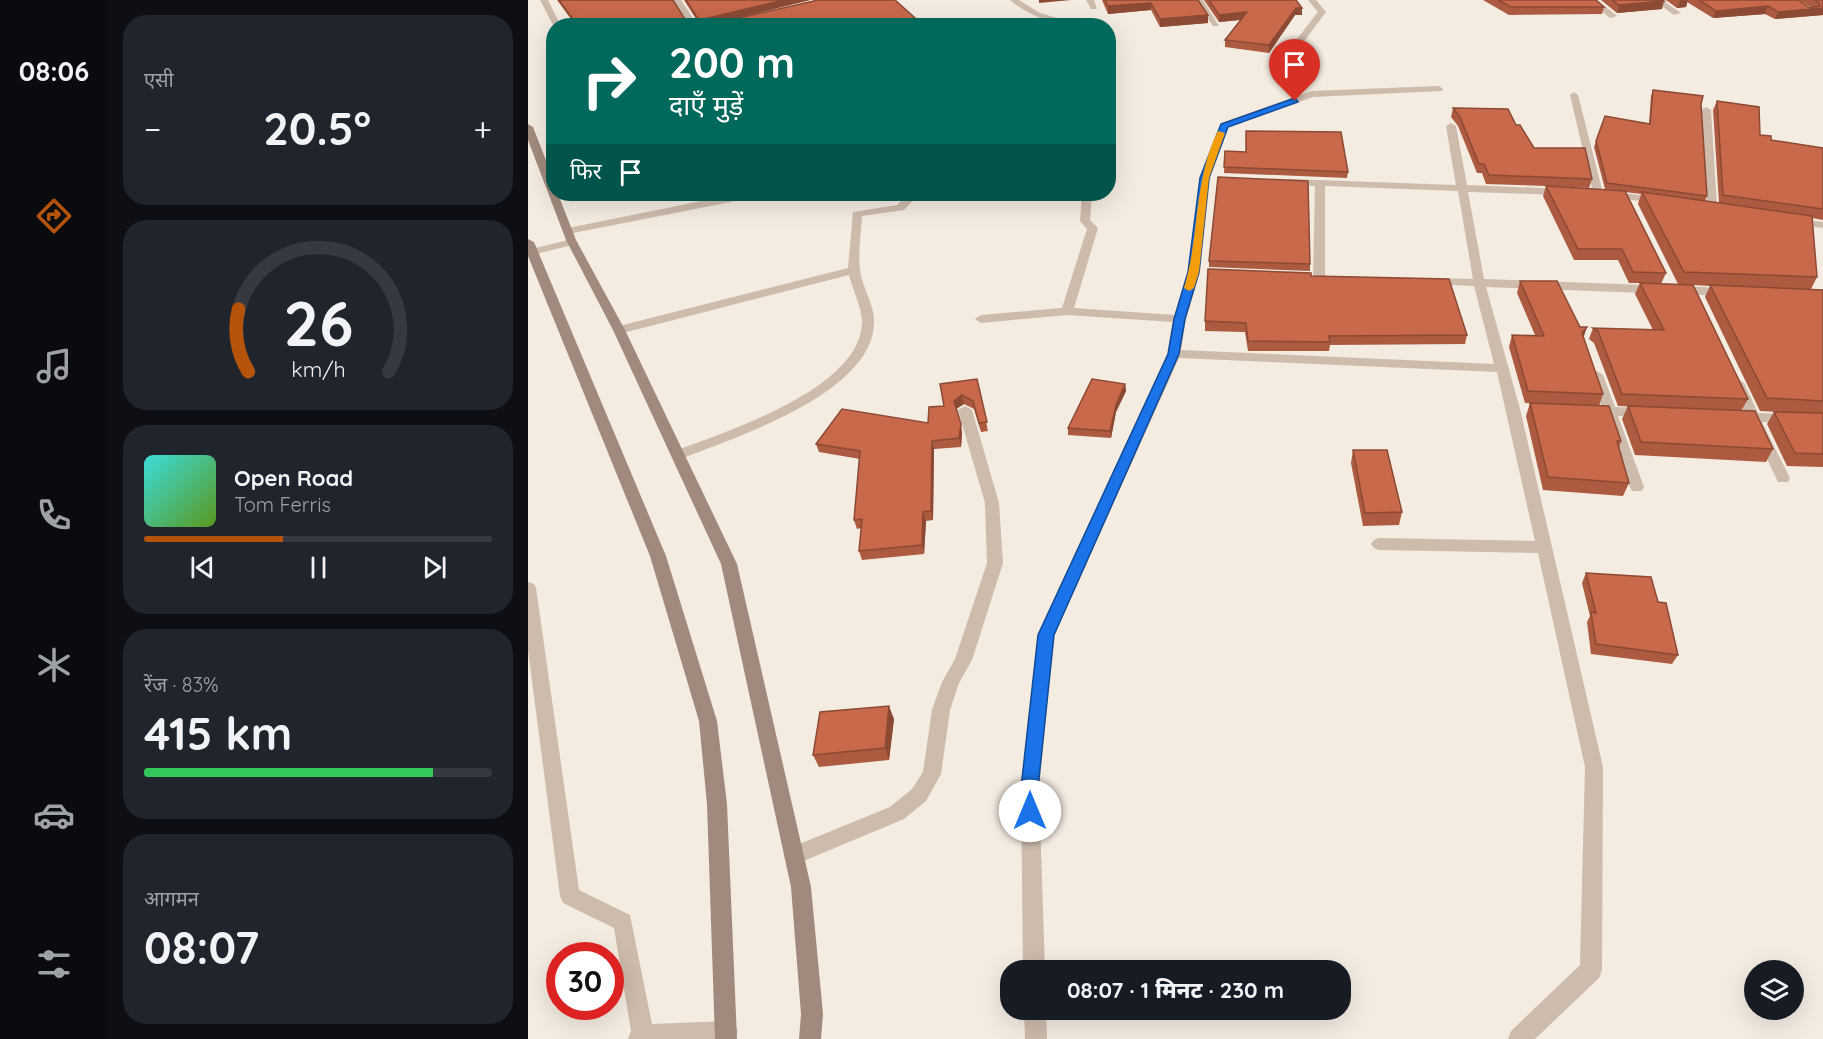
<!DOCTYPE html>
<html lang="hi">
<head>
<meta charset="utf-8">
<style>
	body { margin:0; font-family:Quicksand,"Noto Sans Devanagari",sans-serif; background:#20242c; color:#f1f3f6; height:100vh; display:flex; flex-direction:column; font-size:22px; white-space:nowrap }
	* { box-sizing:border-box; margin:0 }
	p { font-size:20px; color:#9ea1a6 }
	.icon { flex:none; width:33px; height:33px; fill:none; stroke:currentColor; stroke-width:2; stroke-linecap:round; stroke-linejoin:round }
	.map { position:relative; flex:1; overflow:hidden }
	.panel { display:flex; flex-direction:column; gap:15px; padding:15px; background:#0d0f14; width:420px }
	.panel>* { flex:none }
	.top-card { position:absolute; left:18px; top:18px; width:570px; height:183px; border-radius:24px; box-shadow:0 6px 24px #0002; background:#00695c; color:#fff; overflow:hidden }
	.fabs { position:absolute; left:1216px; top:960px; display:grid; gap:12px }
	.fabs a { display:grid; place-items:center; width:60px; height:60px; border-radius:50%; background:#171b24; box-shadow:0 6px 24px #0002; font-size:30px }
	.speed { position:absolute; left:18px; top:942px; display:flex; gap:12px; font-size:30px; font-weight:700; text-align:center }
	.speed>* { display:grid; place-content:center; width:78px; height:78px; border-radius:50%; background:#171b24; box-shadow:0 6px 24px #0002; line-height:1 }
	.speed .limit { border:9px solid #d22; background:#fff; color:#111 }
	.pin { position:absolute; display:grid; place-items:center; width:51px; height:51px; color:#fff; margin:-62px -26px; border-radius:50% 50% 50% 0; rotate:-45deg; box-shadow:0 0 6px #0007 }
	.pin .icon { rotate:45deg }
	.me { position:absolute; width:66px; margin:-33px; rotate:0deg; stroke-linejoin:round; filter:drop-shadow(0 0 4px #0008) }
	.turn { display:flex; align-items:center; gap:21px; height:126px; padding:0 24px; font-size:27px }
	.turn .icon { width:78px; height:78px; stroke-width:2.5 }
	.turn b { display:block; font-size:42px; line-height:51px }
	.then { display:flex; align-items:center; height:57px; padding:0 24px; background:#0003; gap:12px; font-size:22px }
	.big { font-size:45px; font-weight:800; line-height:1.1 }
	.panel .card { flex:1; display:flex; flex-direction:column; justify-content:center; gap:9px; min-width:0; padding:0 21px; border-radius:24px; background:#20242c }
	.panel .dial { align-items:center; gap:0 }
	.dial svg { height:156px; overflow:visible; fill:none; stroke:#363941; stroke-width:7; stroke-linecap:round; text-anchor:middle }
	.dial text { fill:#f1f3f6; stroke:none }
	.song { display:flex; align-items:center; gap:18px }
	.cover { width:72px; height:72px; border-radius:9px; background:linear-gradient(135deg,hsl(180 70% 55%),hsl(90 70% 35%)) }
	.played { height:6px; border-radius:3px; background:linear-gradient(90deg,#b45309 40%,#363941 40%) }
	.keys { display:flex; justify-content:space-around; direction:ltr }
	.heat { display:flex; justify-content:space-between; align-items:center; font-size:33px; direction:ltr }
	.charge { height:9px; border-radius:4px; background:linear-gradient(90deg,#34c759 83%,#363941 0) }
	.trip { position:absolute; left:472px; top:960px; width:351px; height:60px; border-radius:24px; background:#171b24; box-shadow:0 6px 24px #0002; font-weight:800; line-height:60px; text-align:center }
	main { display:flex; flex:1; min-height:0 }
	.menu { display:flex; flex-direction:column; width:108px; justify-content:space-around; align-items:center; background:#090b0e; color:#9ea1a6 }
	.menu .icon { width:42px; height:42px }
	.menu .on { color:#b45309 }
	.menu b { font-size:27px; color:#f1f3f6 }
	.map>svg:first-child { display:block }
</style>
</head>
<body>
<main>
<nav class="menu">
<b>08:06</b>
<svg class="icon on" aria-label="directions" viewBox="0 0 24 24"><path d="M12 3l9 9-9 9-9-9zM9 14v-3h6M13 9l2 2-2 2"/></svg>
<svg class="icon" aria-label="music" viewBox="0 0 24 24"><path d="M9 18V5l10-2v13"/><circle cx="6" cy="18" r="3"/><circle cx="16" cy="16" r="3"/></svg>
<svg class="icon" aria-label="phone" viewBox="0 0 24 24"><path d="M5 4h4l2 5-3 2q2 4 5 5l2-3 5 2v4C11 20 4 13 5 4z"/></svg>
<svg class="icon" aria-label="climate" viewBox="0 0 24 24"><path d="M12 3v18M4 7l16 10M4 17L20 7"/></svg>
<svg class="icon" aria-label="car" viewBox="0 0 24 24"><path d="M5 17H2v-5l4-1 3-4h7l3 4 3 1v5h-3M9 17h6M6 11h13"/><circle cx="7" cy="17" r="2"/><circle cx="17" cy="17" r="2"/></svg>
<svg class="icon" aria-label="filters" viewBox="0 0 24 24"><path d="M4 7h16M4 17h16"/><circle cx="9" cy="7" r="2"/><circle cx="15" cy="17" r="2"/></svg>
</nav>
<section class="panel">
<div class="card"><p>एसी</p>
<div class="heat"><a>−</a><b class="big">20.5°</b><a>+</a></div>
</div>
<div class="card dial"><svg viewBox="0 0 100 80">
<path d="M14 69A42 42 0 1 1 86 69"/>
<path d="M14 69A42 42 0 0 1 9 37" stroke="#b45309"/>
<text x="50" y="56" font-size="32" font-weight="700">26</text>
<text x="50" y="72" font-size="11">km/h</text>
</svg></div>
<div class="card">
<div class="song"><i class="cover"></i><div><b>Open Road</b><p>Tom Ferris</p></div></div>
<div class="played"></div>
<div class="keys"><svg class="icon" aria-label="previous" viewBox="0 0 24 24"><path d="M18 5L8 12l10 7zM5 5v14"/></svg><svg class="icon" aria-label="pause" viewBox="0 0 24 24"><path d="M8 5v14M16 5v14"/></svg><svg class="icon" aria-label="next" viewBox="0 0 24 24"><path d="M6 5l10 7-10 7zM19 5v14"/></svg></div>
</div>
<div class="card"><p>रेंज · 83%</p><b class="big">415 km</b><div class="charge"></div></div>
<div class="card"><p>आगमन</p><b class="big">08:07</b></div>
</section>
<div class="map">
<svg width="1295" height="1039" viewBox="0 0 1295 1039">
	<rect width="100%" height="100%" fill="#f4ebe1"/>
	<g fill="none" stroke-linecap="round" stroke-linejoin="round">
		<g fill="#cdbbac" fill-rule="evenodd">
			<path d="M12,0H20L33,26L26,27Z"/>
			<path d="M145,0H153L170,26H162Z"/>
			<path d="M482,0H491L512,13L557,26C530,26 503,18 482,0Z"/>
			<path d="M558,0H566L569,9H563Z"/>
			<path d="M667,0H675L691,26H685Z"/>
			<path d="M780,0H788L798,12L771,48H765V44L790,12Z"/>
			<path d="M1060,0H1069L1089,16L1082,18Z"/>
			<path d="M1125,0H1134L1153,13L1146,15Z"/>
			<path d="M911,86L915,89L914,91L785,97L700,127L682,178L672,272L658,319L653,350L966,364L946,286L903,284L897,281L903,278L945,279L930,191L797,186V277L791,280L785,277L787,186L761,185L756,182L761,179L928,185L918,126L923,123L928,126L939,185L1036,189L1041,192L1036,195L940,192L956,279L1199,288L1205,292L1199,296L958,287L992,409L1075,767L1074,970L1071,978L1007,1039H980L983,1031L1052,965L1057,767L1010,553L851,550L846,548L843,544L846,540L851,538L1007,541L969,372L651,358L526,635L511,788L517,970H495L493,788L510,635L640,354L645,322L539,315L453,323L447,319L453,315L534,308L559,229L552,221L554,194H564L562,220L570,228L546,308L647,315L660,272L672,178L693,123L784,91Z"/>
			<path d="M1046,92L1050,95L1075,193L1074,195L1065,193L1042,95Z"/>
			<path d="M1178,107L1183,110L1189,207L1184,210L1179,207L1173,110Z"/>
			<path d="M26,157V163L13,166L8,163Z"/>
			<path d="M1081,191L1132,198L1137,201L1132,204L1077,196V192Z"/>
			<path d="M208,194H221L203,202L40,234L35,231L40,228Z"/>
			<path d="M381,194H391L376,210L334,216C333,236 329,256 333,276C337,292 347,307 346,324C343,394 208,437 155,458H145L143,455L145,452C196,432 332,390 334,323C334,307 325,291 321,275L91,334L85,330L87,327L320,268L325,212L369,205Z"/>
			<path d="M1265,218L1295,222V228L1261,223V219Z"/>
			<path d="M44,239L50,242L48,244L0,256V250Z"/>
			<path d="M1069,371L1075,375L1087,407L1117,408L1124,412L1117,416H1090L1116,487L1114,491H1104L1102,487L1077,416L1063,415L1056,411L1063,407H1074L1063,375Z"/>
			<path d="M1209,379L1216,383L1230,413L1295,416V424L1234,422L1262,478L1260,482H1250L1221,421L1204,419L1202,416L1204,413L1216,412L1202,383Z"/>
			<path d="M437,406L444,410L471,503L475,563L444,660L431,683L422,710L413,774L398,801L376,819L266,865L259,863L256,856L259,849L362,807L384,789L395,772L404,710L414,682L427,659L459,563L457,503L430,410Z"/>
			<path d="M0,582L6,584L8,588L51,890L102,915L124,1024L199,1021L207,1024L210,1032L207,1039H100L103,1031L86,928L35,903L32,896L0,650Z"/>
			<path d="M496,1010H518L519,1039H497Z"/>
		</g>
		<g fill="#a18a7d" fill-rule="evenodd">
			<path d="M0,124L5,127L26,181V194H30L48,240L97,330L209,564L283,887L295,1014L293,1039H271L273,1014L263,887L193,564L85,330L38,240L0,140Z"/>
			<path d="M0,239L6,242L138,556L189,721L199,804L209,1039H187L179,804L171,721L122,556L0,256Z"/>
		</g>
	</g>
	<g fill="#ac5a40" fill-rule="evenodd">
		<path d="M29,0H145L158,21L170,22L156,0H282L191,22L396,26H48Z"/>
		<path d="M574,0H670L680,23L632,27L623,10L580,14Z"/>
		<path d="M676,0H768L774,15H767L741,53L697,47V40L713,20L691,22Z"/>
		<path d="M955,0H1068L1076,7L1074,14L981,15Z"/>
		<path d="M1073,0H1134V9L1089,13Z"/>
		<path d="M1138,0H1270L1282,8H1284L1271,0H1295V15L1247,19L1237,14L1185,18L1159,2L1158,7L1149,8Z"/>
		<path d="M1125,90L1173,104L1179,196L1177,201L1191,203L1185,110L1189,101L1232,135L1243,140L1295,148V220L1284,218L1289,277L1283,289L1295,290V467L1259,466L1239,424L1246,412H1251L1232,411L1177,297L1182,286L1165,285L1220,399L1213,411L1090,406L1066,343L1061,339L1065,328L1125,330L1107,294L1112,283H1101L1090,260H1046L1015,196L1018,186L958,184L954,173H949L930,126L923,117L925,108L988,125L1006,148L1064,179L1061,188L1027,186L1093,191L1077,189L1066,147L1068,141L1121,124L1123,96ZM1097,192L1113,194L1110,204L1150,284H1133L1138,273Z"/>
		<path d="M697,151L820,172L819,178L696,173Z"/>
		<path d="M681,261L782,264V271L681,267Z"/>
		<path d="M783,276L939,335L937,344L802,345L801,351H720L717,332L677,331V321Z"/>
		<path d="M992,281L1075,394L1071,406L997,403L981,347L984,335H1007L989,293Z"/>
		<path d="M449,379L460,431L453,432L446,409L436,404L428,409L434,433L433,447L406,449L405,520L398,521L396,554L334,560L331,551L333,528L329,529L326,520L332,459L291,452L288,444L400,423L416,406Z"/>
		<path d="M597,384L598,391L588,412L583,438L540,435V428Z"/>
		<path d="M1002,403L1093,441L1091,448L1101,483L1095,496L1015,490L998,416Z"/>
		<path d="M1100,406L1245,449L1238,462L1107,455L1094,419Z"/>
		<path d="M825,450L874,512L871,525L835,526L823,463Z"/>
		<path d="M1058,573L1130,602L1150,655L1144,664L1063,654L1059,622L1062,616L1054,583Z"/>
		<path d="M366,719L361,760L291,767L285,755Z"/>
	</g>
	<g fill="#8c4a34">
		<path d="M256,0H282L177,26L172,20Z"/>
		<path d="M511,0H543L511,3Z"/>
		<path d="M1152,0H1160L1158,7L1149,8Z"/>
		<path d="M1136,1L1134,9L1089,13L1091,5Z"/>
		<path d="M623,3V10L580,14V6Z"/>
		<path d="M1240,6L1237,14L1185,18L1188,11Z"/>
		<path d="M768,8H774V15H767L741,53V45Z"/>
		<path d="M1295,8V15L1247,19L1250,12Z"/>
		<path d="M719,12V19L691,22V15Z"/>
		<path d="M680,15V23L632,27V19Z"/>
		<path d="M1059,327L1055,339L1054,333Z"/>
		<path d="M597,384L598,391L588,412L583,438L582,431L588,405Z"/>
		<path d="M434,395L436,404L428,409L426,401Z"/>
		<path d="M433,424L434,433L433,447L431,438Z"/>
		<path d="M404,441L406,449L405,520L403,511Z"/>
		<path d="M395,512L398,521L396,554L394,545Z"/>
		<path d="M361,706L366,719L361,760L357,748Z"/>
	</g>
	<g fill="#c8694b" stroke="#8c4a34" stroke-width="1.5">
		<path d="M31,0H145L158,21L170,22V19L158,0H256L172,20L193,22L290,0H367L396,26H50Z"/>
		<path d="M577,0H670L680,15L632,19L623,3L580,6Z"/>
		<path d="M681,0H768L774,8H768L741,45L697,40L719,12L691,15Z"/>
		<path d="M970,0H1068L1076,7H983Z"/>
		<path d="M1084,0H1134L1136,1L1091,5Z"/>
		<path d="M1171,0H1270L1282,8L1292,6L1291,3L1287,0H1295V8L1250,12L1240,6L1188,11Z"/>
		<path d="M1125,90L1175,96L1173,104L1179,196L1079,183L1068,141L1077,116L1122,124Z"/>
		<path d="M1189,101L1231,107L1232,135L1243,136V140L1295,148V209L1195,195Z"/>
		<path d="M925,108L980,109L988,125H992L1006,148H1057L1064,179L961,175L956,164H951L932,117Z"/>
		<path d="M718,131L813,132L820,172L696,167L697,151L718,152Z"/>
		<path d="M690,177L780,181L782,264L681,261Z"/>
		<path d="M1018,186L1097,191L1138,273L1105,272L1094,249H1050Z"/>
		<path d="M1114,192L1284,216L1289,277L1156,272Z"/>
		<path d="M680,269L783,273V276L921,279L939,335L801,336L802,342L720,341L718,323L677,321Z"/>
		<path d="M992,281H1029L1052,327H1059L1054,333L1075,394L1000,391L984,335L1016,336Z"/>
		<path d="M1112,283L1165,285L1220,399L1094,394L1070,331L1065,328L1136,330Z"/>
		<path d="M1182,285L1295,290V401L1239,398Z"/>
		<path d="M449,379L459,422L451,423L445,401L434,395L426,401L433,424L431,438L404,441L403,511L395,512L394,545L331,551L334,519L326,520L332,451L288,444L314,409L400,423L401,407L416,406L412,384Z"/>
		<path d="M564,379L597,384L588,405L582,431L540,428Z"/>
		<path d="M1002,403L1081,406L1093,441H1089L1101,483L1020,477Z"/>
		<path d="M1100,406L1227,411L1245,449L1113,442Z"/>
		<path d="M1246,412L1295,413V454L1267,453Z"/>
		<path d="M825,450H859L874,512L837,513Z"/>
		<path d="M1058,573L1123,577L1130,602L1138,603L1150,655L1068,644L1063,612L1068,613Z"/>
		<path d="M361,706L357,748L285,755L292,712Z"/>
	</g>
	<path fill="#1a73e8" stroke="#114b97" stroke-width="1.5" d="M767,98L770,102L700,127L681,178L671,272L657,319L651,354L526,635L510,788L511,811L508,816L502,819L496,816L493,788L510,635L640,354L646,319L660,272L672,178L693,124Z"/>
	<path fill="#f59e0b" d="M690,131L697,133L681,178L671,272L666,288L661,291L656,288C672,236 665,181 690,131Z"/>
</svg>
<div class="fabs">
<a><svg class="icon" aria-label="layers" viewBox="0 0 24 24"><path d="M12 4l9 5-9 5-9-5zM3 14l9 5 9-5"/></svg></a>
</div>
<div class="speed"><div class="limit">30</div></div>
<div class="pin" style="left:767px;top:101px;background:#d93025"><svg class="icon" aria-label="arrive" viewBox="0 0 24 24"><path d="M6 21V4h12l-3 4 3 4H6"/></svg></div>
<svg class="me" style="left:502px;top:811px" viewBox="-20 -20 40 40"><circle r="19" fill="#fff"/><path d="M0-13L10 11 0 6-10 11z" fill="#1a73e8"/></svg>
<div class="trip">08:07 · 1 मिनट · 230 m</div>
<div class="top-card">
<div class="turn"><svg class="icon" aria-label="right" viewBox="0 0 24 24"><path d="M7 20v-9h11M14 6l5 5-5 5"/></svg><div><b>200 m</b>दाएँ मुड़ें</div></div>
<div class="then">फिर<svg class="icon" aria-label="arrive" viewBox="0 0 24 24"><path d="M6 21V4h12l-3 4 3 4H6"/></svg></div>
</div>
</div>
</main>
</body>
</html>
